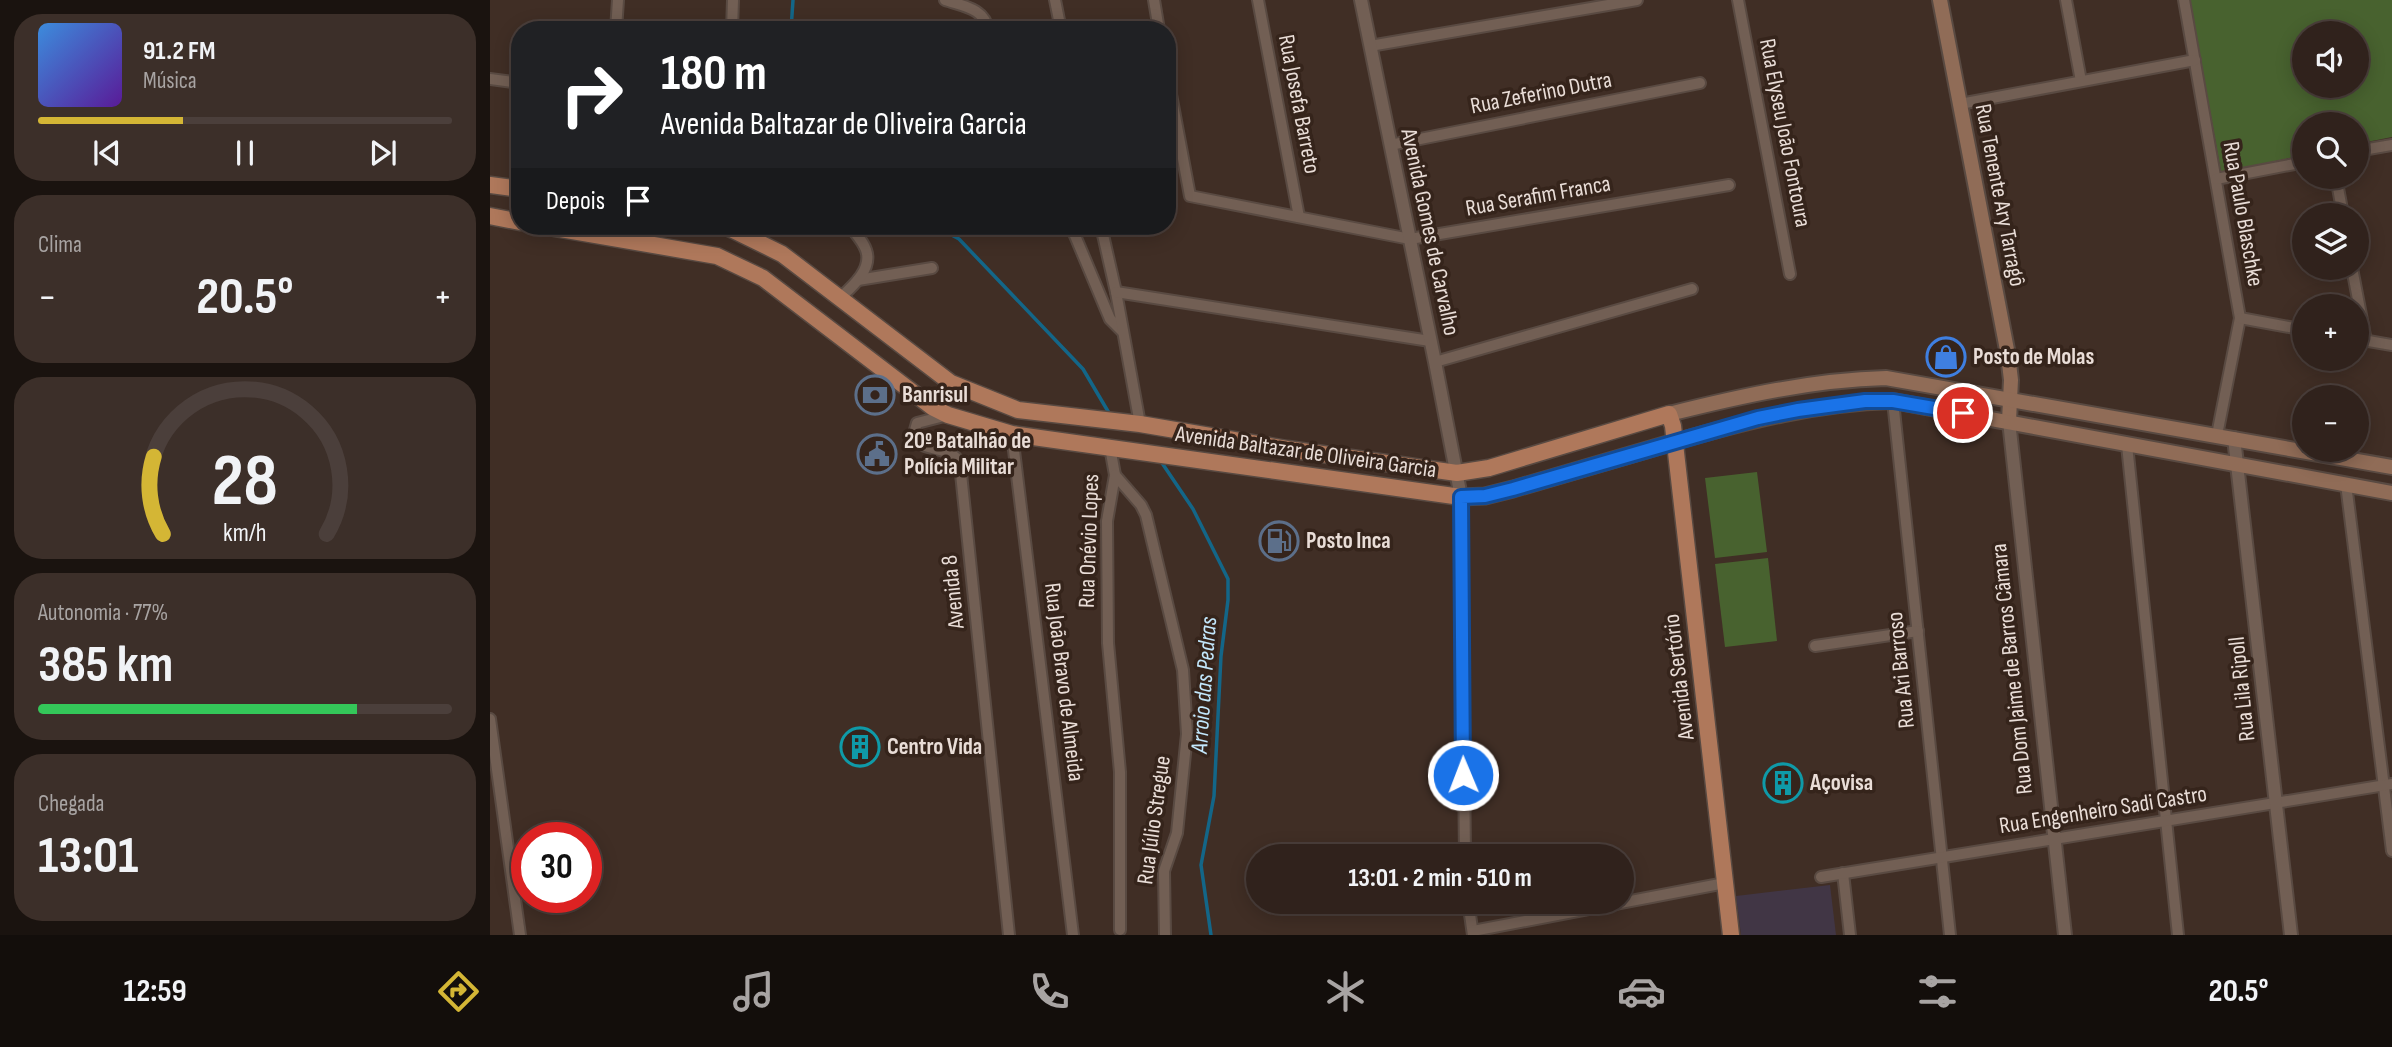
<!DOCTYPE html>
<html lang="pt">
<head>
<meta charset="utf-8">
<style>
	body { margin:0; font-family:"Sofia Sans Condensed",sans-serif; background:#3c2f29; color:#f1f3f6; height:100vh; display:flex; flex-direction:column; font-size:26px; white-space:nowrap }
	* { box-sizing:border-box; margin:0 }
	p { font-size:23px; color:#a8a4a3 }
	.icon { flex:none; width:38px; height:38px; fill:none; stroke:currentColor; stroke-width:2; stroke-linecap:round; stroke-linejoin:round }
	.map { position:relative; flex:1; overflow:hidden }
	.sheet { display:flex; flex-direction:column; gap:14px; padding:14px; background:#1a130f; width:490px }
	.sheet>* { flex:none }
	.guide { position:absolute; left:21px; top:21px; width:665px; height:214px; border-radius:28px; box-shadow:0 4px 18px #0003,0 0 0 2px #4b3f3b; background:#202124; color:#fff; overflow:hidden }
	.buttons { position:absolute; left:1802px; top:21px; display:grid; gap:14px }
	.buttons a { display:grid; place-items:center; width:77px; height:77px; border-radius:50%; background:#30221c; box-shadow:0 4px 18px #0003,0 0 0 2px #4b3f3b; font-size:35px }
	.speed { position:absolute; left:21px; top:822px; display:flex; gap:14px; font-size:35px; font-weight:700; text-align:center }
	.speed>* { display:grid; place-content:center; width:91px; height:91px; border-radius:50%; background:#30221c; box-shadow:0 4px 18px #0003,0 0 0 2px #4b3f3b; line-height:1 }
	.speed .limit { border:10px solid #d22; background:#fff; color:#111 }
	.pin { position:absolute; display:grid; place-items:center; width:60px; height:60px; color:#fff; margin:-30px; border:4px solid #fff; border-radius:50%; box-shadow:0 2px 7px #0007 }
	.me { position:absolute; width:77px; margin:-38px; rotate:359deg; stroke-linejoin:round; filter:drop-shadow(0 0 5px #0008) }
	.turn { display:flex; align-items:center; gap:24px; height:147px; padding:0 35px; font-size:32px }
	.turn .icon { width:91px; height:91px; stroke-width:2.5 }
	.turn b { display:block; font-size:49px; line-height:60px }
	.then { display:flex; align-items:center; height:66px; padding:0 35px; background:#0003; gap:14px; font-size:26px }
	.big { font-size:52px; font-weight:700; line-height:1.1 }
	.sheet .card { flex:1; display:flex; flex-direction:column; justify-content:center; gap:10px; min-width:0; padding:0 24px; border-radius:28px; background:#3c2f29 }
	.sheet .dial { align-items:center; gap:0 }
	.dial svg { height:182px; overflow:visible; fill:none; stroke:#4b3f3b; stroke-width:7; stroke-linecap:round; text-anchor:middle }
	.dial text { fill:#f1f3f6; stroke:none }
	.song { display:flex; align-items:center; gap:21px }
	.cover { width:84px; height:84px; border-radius:10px; background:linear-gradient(135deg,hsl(210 70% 55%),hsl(270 70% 35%)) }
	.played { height:7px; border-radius:4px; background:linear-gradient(90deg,#d4b635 35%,#4b3f3b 35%) }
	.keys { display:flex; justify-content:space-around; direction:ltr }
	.heat { display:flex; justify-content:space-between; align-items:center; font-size:38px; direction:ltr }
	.charge { height:10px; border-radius:5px; background:linear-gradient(90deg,#34c759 77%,#4b3f3b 0) }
	.trip { position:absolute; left:756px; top:844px; width:388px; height:70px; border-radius:35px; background:#30221c; box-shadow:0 4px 18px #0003,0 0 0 2px #4b3f3b; font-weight:700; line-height:70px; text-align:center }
	.menu { display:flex; height:112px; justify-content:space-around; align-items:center; background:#130e0b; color:#a8a4a3 }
	.menu .icon { width:49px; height:49px }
	.menu .on { color:#d4b635 }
	.menu b { font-size:32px; color:#f1f3f6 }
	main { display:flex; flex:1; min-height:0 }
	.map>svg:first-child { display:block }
</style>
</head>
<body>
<main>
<section class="sheet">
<div class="card">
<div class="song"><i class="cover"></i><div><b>91.2 FM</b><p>Música</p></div></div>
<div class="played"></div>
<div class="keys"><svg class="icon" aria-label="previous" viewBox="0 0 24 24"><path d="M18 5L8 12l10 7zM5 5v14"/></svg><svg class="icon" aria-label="pause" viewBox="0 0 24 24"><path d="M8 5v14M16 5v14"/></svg><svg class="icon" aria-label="next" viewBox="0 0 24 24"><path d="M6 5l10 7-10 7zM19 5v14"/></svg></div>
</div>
<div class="card"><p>Clima</p>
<div class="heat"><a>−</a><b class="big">20.5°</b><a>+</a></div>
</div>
<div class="card dial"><svg viewBox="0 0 100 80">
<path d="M14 69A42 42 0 1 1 86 69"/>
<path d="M14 69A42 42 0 0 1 10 35" stroke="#d4b635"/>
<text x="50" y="56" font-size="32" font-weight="700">28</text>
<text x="50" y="72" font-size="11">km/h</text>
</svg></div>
<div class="card"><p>Autonomia · 77%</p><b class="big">385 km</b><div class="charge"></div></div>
<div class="card"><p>Chegada</p><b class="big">13:01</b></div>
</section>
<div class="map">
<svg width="1902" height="935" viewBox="0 0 1902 935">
	<rect width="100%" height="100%" fill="#402e25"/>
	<path fill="#413645" d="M1340,885L1346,935H1251L1246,896Z"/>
	<g fill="#48622f" fill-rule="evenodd">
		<path d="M1700,0H1902V137L1867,144V124H1815V155L1731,172ZM1815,33H1867V86H1815Z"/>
		<path d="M1267,472L1277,552L1225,558L1215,478Z"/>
		<path d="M1278,558L1287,641L1235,647L1225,564Z"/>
	</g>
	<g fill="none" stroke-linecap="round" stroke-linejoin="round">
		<g stroke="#136688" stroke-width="3.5">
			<path d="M301,30L303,0"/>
			<path d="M445,226L469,239L593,369L619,413"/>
			<path d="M670,460L703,509L738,579V600L731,656L724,796L711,865L721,935"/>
		</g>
		<g stroke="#594a42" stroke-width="14">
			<g id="minor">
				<path d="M455,0C472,6 495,8 498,30"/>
				<path d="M565,0L571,30"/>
				<path d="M664,0L669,30"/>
				<path d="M768,0L809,217"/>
				<path d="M1248,0L1300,274"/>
				<path d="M1576,0L1591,81"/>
				<path d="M1694,0L1750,318L1727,435"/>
				<path d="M126,30L128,0"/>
				<path d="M242,30L243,0"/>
				<path d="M880,46L1147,0"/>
				<path d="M677,73L700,196L920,239L1239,185"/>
				<path d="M0,79L30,83"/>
				<path d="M1470,104L1705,60"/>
				<path d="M900,145L1210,83"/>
				<path d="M1867,151L1902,145"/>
				<path d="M1846,177L1853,215"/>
				<path d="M1726,179L1815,162"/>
				<path d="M581,226L620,319L632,331"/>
				<path d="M611,226L626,292L650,424"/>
				<path d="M1862,268L1876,341"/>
				<path d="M368,280L442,268"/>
				<path d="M626,292L940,341"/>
				<path d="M350,298C362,287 383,269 376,250C373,241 365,233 360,226"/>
				<path d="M1750,318L1815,330"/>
				<path d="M1867,339L1902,345"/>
				<path d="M945,362L1202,289"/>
				<path d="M1403,401L1460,935"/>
				<path d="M458,415L427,423L423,437C434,454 462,444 470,464L519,935"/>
				<path d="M522,434L583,935"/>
				<path d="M1637,445L1688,935"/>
				<path d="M620,447L625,475L617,521L618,643L630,772V930"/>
				<path d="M625,475L651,505L656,515L693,670L697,734L687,833L674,871L675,935"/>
				<path d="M1856,484L1902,851"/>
				<path d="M971,497L975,856"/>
				<path d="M1325,646L1428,631"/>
				<path d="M0,719L30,935"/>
				<path d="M1353,873L1360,935"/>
				<path d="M1331,877L1902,784"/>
				<path d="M978,901L983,935"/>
				<path d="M983,931L1235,883"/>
			</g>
		</g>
		<g stroke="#594a42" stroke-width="16">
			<g id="tertiary">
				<path d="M871,0L945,362L971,497"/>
				<path d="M1519,421L1575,935"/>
				<path d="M1744,438L1801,935"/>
			</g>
		</g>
		<g stroke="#594a42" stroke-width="18">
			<g id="secondary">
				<path d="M1450,0L1518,355L1521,380L1519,421"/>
				<path d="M1179,414C1251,396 1322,380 1396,378L1902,467"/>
				<path d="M1184,442C1258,421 1326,403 1403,401L1902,493"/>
			</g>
		</g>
		<g stroke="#594a42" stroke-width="19">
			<g id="primary">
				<path d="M0,185L30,189"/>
				<path d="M0,216L30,222"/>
				<path d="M53,226L227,256L273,278L442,407L458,415L522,434L971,497L995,496L1023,489L1184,442"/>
				<path d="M235,226L292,254L461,383L528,410L650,424L797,449L967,473L999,468L1179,414L1183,426L1241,935"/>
			</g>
		</g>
		<use href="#minor" stroke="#725f54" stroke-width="10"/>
		<use href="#tertiary" stroke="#725f54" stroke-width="12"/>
		<use href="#secondary" stroke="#906c57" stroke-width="14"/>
		<use href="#primary" stroke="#af785b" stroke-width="16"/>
	</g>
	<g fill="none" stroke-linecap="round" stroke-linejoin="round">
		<g stroke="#114b97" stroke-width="18">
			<path id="route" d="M973,775L971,497L995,496L1023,489L1268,418L1308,410L1375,401H1403L1473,413"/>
		</g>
		<use href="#route" stroke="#1a73e8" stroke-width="12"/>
	</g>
	<defs>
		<g id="shop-ring" transform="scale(2.0125)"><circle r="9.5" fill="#35241b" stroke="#3f7fe0" stroke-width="1.5"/><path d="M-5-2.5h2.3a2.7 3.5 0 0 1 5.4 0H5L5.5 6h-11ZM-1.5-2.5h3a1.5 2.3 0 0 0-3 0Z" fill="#3f7fe0"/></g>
		<g id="bank-ring" transform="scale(2.0125)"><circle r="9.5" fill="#35241b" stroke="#5c6f8a" stroke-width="1.5"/><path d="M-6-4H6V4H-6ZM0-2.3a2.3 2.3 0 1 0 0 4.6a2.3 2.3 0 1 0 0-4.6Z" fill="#5c6f8a"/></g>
		<g id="civic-ring" transform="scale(2.0125)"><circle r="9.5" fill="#35241b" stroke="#5c6f8a" stroke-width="1.5"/><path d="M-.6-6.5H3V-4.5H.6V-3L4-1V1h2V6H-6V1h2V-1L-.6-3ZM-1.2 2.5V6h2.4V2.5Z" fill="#5c6f8a"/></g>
		<g id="fuel-ring" transform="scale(2.0125)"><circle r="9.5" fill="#35241b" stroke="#5c6f8a" stroke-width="1.5"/><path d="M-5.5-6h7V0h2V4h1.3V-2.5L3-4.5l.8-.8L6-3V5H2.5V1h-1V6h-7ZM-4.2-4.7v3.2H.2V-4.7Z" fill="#5c6f8a"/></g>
		<g id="building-ring" transform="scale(2.0125)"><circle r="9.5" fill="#35241b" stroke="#0f9aa8" stroke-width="1.5"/><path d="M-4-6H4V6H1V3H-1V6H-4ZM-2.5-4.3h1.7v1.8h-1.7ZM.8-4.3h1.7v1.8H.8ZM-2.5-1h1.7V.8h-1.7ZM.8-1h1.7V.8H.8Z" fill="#0f9aa8"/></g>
	</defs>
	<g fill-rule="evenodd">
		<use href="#shop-ring" x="1456" y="357"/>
		<use href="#bank-ring" x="385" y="395"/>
		<use href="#civic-ring" x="387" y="454"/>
		<use href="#fuel-ring" x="789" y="541"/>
		<use href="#building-ring" x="370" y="747"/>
		<use href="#building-ring" x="1293" y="783"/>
	</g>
	<g text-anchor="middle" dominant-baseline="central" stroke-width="7" stroke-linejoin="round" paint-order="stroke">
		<g font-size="23" fill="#e9ddd7" stroke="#35241b">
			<text transform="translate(1051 93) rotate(-11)">Rua Zeferino Dutra</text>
			<text transform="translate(809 104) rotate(79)">Rua Josefa Barreto</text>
			<text transform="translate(1295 133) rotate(79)">Rua Elyseu João Fontoura</text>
			<text transform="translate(1510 195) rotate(79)">Rua Tenente Ary Tarragô</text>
			<text transform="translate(1048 196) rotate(-10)">Rua Serafim Franca</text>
			<text transform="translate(1753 214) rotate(80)">Rua Paulo Blaschke</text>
			<text transform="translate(940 232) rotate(78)">Avenida Gomes de Carvalho</text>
			<text transform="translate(816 452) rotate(8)">Avenida Baltazar de Oliveira Garcia</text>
			<text transform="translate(599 541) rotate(-88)">Rua Onévio Lopes</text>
			<text transform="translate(463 592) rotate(-96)">Avenida 8</text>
			<text transform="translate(1522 669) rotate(-96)">Rua Dom Jaime de Barros Câmara</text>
			<text transform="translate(1411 670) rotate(-96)">Rua Ari Barroso</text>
			<text transform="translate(1189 677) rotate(-97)">Avenida Sertório</text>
			<text transform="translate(574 682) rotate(83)">Rua João Bravo de Almeida</text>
			<text transform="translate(1752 689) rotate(-96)">Rua Lila Ripoll</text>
			<text transform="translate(1613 810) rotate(-9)">Rua Engenheiro Sadi Castro</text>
			<text transform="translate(664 820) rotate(-82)">Rua Júlio Stregue</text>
		</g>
		<g font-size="23" font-weight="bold" fill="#e9ddd7" stroke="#35241b" text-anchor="start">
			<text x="1483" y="357">Posto de Molas</text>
			<text x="412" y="395">Banrisul</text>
			<text x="414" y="441">20º Batalhão de<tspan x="414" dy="26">Polícia Militar</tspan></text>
			<text x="816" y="541">Posto Inca</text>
			<text x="397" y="747">Centro Vida</text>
			<text x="1320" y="783">Açovisa</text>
		</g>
		<g font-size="24" font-style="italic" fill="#c3e8fd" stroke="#35241b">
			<text transform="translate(714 685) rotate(-86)">Arroio das Pedras</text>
		</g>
	</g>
</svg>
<div class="buttons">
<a><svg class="icon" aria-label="sound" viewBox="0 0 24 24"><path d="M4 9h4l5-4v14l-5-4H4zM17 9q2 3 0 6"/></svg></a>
<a><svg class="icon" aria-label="search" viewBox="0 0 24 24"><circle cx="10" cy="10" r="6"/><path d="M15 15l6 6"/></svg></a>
<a><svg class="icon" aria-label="layers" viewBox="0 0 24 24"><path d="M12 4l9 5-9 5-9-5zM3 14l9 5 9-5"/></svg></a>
<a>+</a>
<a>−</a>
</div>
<div class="speed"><div class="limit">30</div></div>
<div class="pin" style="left:1473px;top:413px;background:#d93025"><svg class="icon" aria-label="arrive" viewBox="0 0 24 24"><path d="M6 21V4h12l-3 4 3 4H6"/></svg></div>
<svg class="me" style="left:973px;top:775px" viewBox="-20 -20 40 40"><circle r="17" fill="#1a73e8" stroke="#fff" stroke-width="3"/><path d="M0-11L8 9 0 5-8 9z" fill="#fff"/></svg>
<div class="trip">13:01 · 2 min · 510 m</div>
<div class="guide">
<div class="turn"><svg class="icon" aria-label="right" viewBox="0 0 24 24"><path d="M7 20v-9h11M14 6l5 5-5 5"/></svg><div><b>180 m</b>Avenida Baltazar de Oliveira Garcia</div></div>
<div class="then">Depois<svg class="icon" aria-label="arrive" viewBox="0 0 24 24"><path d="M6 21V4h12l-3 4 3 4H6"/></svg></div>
</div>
</div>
</main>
<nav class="menu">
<b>12:59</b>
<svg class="icon on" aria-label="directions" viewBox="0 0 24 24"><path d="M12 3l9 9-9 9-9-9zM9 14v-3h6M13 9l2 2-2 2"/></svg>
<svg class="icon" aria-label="music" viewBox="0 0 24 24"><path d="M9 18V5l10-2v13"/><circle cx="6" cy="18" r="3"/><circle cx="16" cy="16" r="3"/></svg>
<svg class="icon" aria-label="phone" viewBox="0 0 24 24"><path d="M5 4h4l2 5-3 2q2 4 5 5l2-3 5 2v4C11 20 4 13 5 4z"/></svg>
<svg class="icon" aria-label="climate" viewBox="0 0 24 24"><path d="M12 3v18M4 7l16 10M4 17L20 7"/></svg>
<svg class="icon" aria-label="car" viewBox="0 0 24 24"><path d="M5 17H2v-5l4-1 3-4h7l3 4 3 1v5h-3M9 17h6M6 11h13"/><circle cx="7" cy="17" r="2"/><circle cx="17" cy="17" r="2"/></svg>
<svg class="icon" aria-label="filters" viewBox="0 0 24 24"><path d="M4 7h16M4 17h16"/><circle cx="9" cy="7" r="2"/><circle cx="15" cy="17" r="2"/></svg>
<b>20.5°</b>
</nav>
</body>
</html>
